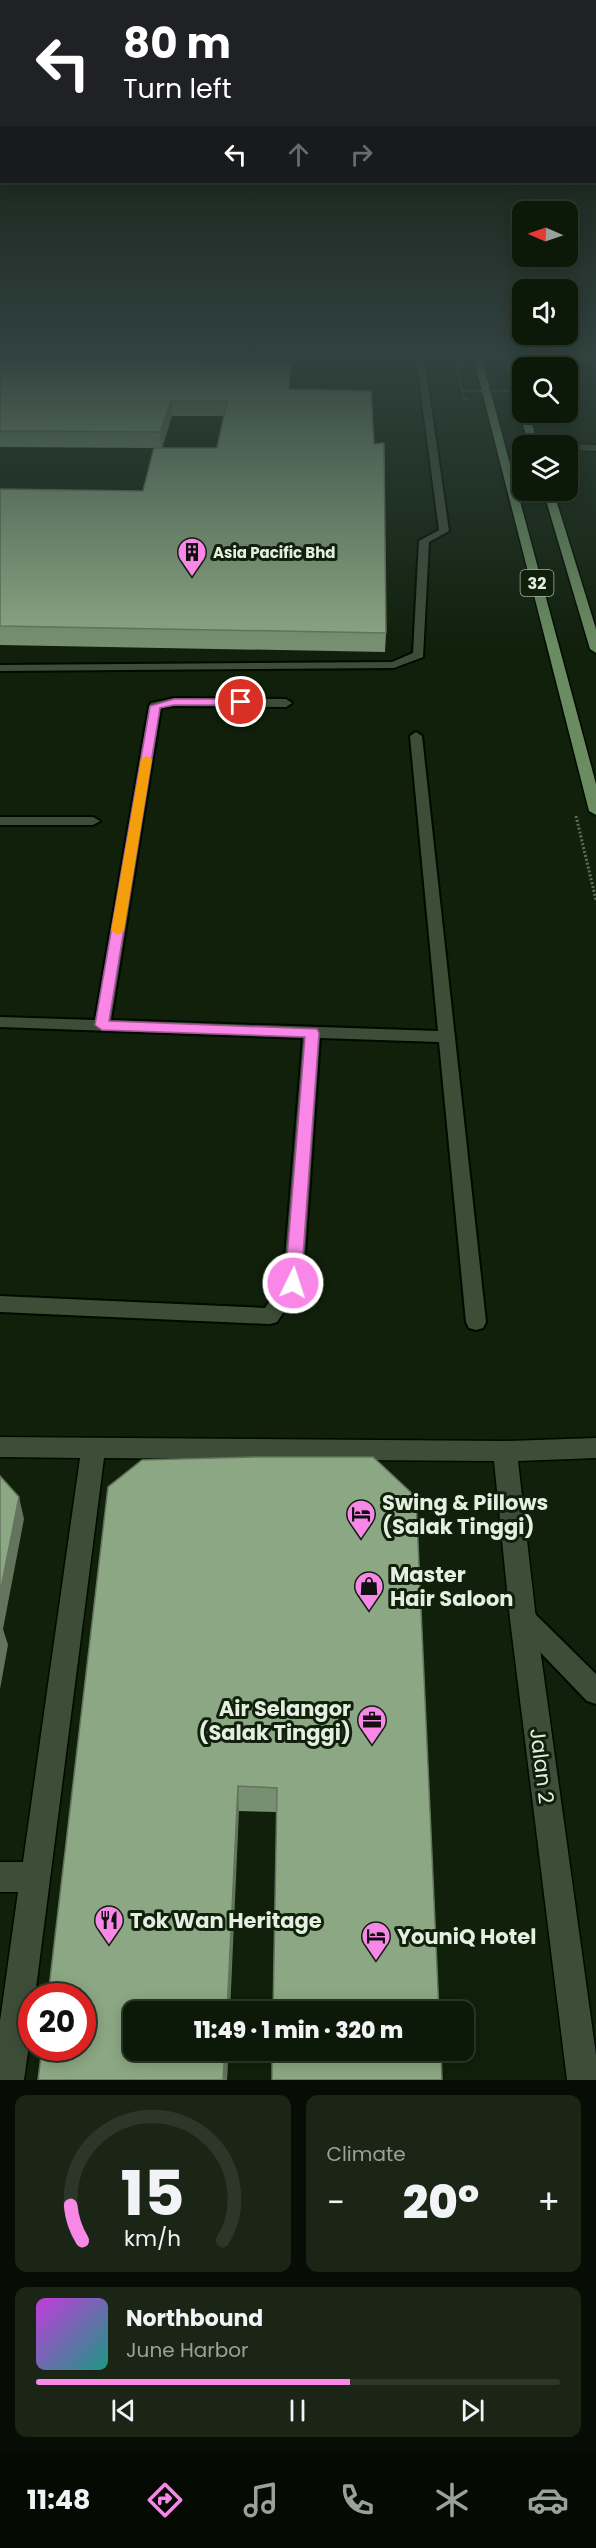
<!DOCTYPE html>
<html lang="en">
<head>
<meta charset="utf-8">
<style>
	body { margin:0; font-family:Poppins,sans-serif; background:#1a2516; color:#f1f3f6; height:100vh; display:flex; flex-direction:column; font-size:22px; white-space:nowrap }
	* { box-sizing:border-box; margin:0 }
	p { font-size:20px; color:#9aa09c }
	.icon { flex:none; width:33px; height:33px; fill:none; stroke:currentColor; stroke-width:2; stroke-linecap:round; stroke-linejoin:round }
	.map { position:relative; height:2080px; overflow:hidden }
	.sheet { display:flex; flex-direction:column; gap:15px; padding:15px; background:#070d04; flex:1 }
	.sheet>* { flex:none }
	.guide { position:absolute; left:0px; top:0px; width:597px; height:183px; box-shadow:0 3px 15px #0003,0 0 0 2px #2c3729; background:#202124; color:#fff; overflow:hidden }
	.needle { width:39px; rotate:272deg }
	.buttons { position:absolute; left:512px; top:201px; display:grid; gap:12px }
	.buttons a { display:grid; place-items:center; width:66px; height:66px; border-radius:12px; background:#0c1808; box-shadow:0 3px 15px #0003,0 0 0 2px #2c3729; font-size:30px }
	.speed { position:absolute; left:18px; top:1983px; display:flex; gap:12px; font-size:30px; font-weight:700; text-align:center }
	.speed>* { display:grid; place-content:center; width:78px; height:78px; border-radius:50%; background:#0c1808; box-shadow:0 3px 15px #0003,0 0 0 2px #2c3729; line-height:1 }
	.speed .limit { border:9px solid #d22; background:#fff; color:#111 }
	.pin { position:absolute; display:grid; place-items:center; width:51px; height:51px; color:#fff; margin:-26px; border:3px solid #fff; border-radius:50%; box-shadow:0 2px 6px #0007 }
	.me { position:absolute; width:66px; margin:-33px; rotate:4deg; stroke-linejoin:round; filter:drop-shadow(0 0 4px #0008) }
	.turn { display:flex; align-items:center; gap:21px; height:126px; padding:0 24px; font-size:27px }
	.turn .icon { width:78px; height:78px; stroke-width:2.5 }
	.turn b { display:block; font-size:42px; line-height:51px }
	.lanes { display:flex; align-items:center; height:57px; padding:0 24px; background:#0003; justify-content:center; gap:30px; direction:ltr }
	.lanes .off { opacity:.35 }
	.big { font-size:45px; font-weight:800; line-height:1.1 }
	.sheet .tile { flex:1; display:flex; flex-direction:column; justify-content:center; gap:9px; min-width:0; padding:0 21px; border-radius:12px; background:#1a2516 }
	.sheet .dial { align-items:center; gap:0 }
	.dial svg { height:156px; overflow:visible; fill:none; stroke:#2c3729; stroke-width:7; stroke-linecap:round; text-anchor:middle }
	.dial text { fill:#f1f3f6; stroke:none }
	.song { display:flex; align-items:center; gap:18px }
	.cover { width:72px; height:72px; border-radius:9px; background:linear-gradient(135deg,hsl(290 70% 55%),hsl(170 70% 35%)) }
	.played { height:6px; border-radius:3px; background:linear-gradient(90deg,#f987e8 60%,#2c3729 60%) }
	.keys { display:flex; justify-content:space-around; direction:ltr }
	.heat { display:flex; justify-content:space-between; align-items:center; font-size:33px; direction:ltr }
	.sheet .tiles { flex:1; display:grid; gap:15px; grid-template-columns:1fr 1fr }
	.tile:last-child { grid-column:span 2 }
	.trip { position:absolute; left:123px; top:2001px; width:351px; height:60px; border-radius:12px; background:#0c1808; box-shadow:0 3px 15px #0003,0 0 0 2px #2c3729; font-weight:800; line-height:60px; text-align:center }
	.tabs { display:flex; height:96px; justify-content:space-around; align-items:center; background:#050a03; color:#9aa09c }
	.tabs .icon { width:42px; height:42px }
	.tabs .active { color:#f987e8 }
	.tabs b { font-size:27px; color:#f1f3f6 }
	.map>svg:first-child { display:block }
</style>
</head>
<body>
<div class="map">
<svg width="596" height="2080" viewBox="0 0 596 2080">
	<rect width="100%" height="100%" fill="#10200b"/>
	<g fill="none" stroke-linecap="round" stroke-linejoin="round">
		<g stroke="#010900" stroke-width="4">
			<g id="lane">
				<path d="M416,356H424L449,531L429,542L423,657L394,668L0,671V665L392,662L413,653L419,541L439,530Z"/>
				<path d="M174,698L286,699L292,703L286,707L174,706L161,708L111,1020L438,1031L410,736L416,732L422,736L486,1322L483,1328L476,1330L469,1328L466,1322L439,1042L320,1038L303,1283L277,1322L270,1324L0,1312V1296L265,1308L283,1281L303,1038L0,1027V1017L95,1020L149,706L151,703Z"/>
				<path d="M0,817H93L100,821L93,825H0Z"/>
				<path d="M524,1608L532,1611L596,1674V1704L587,1701L516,1627L512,1619L516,1611Z"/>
			</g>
		</g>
		<g stroke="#010900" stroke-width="3">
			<g id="street">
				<path d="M532,436L560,444L561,446H545L529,441V437Z"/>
				<path d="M567,444L596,445V451L567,450V446H563Z"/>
				<path d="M0,1437L505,1441L596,1438V1458L518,1461L536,1619L596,2055V2080H567L510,1619L494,1461L104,1458L35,1996H32V2024L24,2080H0V2021L18,1892H0V1862H23L80,1458L0,1457Z"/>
			</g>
		</g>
		<g stroke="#010900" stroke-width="3">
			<g id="primary">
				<path d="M473,356H481L596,784V815L589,811Z"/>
				<path d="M503,356H511L522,395V412H528L539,446H529Z"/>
				<path d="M543,490H553L596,629V653L590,649Z"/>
			</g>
		</g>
		<g stroke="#5f6d5b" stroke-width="2" stroke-dasharray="1.5 1.5" stroke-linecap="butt">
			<path d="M461,364L456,363L464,399H470"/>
			<path d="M546,421H551L549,412"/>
		</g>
		<path stroke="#5f6d5b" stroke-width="3" stroke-dasharray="2 2" stroke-linecap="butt" d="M576,816L596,900"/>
		<use href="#lane" fill="#3d4e38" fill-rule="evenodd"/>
		<use href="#street" fill="#3d4e38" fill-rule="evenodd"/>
		<use href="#primary" fill="#6a8c60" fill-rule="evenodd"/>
		<path stroke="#5f6d5b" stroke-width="2" stroke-dasharray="1.5 1.5" stroke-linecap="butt" d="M462,391H522"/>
	</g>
	<g fill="#789071" fill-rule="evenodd">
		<path d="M0,356H210L208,365L290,389L374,444L386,633L385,652L0,645V489L143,491L154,448L0,447ZM172,416H224L217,448H162Z"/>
		<path d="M373,1457L277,1812L239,1811L134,2050H228L227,2080H38Z"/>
	</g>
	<g fill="#62755c">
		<path d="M206,356H210L204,380V365Z"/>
		<path d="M171,401L172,416L161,448L160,432Z"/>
		<path d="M19,1497L24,1519L3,1629L8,1645L0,1689V1593Z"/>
		<path d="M238,1786L239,1811L230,2012H227Z"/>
		<path d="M225,2050H228L227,2080H223Z"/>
	</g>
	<g fill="#8ca783" stroke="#62755c" stroke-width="1.5">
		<path d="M0,356H206L204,365H290L289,389L371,391L374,444L384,443L386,633L0,626V489L143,491L154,448H217L227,401H171L160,432L0,431Z"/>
		<path d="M254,1457H373L416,1497L439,2012H273L277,1788L238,1786L227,2012H134V2050H225L223,2080H38L42,2048H82V1996H48L108,1487L142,1460Z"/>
		<path d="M0,1476L19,1497L0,1593Z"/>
		<path d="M272,2050H441L442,2080H272Z"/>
	</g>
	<linearGradient id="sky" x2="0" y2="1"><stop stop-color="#091206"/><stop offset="0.55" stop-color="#31423f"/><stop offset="1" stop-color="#31423f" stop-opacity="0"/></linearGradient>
	<rect width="596" height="647" fill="url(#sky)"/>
	<path fill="#f987e8" stroke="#a25897" stroke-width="1.5" d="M174,699H241L246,702L241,705H174L160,708L109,1021L317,1029L319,1033L301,1283L299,1288L293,1289L287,1288L285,1283L305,1037L102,1030L95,1025L150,706Z"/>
	<path fill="#f59e0b" d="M147,756L152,759L124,931L118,935L111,931L141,759Z"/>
	<defs>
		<g id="building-pin" transform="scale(1.5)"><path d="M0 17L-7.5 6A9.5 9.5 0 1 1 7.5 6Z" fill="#f987e8" stroke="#10200b"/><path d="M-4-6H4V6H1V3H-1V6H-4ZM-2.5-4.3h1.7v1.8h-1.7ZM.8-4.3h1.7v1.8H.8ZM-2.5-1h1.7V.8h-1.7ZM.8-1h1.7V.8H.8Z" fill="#111"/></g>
		<g id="hotel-pin" transform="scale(1.5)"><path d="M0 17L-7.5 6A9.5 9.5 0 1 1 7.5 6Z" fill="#f987e8" stroke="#10200b"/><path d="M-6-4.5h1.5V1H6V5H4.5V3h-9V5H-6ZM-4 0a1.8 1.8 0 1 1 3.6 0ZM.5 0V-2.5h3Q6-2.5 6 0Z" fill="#111"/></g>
		<g id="shop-pin" transform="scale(1.5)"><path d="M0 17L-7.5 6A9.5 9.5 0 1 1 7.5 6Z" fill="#f987e8" stroke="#10200b"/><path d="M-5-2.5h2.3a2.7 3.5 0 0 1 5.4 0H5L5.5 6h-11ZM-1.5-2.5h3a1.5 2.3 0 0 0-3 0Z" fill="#111"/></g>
		<g id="office-pin" transform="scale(1.5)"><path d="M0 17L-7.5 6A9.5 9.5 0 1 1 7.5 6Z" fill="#f987e8" stroke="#10200b"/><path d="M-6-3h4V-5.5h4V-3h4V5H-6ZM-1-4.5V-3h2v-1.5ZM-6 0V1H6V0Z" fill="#111"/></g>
		<g id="restaurant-pin" transform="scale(1.5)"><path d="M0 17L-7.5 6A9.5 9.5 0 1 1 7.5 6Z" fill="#f987e8" stroke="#10200b"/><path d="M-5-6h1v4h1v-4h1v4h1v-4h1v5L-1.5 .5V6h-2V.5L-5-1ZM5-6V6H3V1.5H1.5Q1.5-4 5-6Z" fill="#111"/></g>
	</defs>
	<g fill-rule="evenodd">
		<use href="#building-pin" x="192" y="552"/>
		<use href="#hotel-pin" x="361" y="1514"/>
		<use href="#shop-pin" x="369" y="1586"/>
		<use href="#office-pin" x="372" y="1720"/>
		<use href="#restaurant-pin" x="109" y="1920"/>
		<use href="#hotel-pin" x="376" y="1936"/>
	</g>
	<g text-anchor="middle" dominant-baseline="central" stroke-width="6" stroke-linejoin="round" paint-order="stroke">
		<g font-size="15" font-weight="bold" fill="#e4efe1" stroke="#10200b" text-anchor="start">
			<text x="213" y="552">Asia Pacific Bhd</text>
		</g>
		<rect fill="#10200b" stroke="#a4b1a1" stroke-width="1.5" x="520.5" y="570" width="33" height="26" rx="4.5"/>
		<g font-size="16" font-weight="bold" fill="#e4efe1">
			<text x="537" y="583">32</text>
		</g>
		<g font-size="21" font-weight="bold" fill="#e4efe1" stroke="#10200b" text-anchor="start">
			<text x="382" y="1502">Swing &amp; Pillows<tspan x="382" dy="24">(Salak Tinggi)</tspan></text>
			<text x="390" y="1574">Master<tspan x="390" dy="24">Hair Saloon</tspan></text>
			<text x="351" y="1708" text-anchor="end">Air Selangor<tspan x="351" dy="24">(Salak Tinggi)</tspan></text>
			<text x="130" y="1920">Tok Wan Heritage</text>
			<text x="397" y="1936">YouniQ Hotel</text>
		</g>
		<g font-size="21" fill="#e4efe1" stroke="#10200b">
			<text transform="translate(542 1766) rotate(83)">Jalan 2</text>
		</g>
	</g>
</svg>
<div class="buttons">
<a><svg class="needle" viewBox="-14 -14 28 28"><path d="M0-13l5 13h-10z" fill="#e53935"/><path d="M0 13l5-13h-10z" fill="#9aa09c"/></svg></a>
<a><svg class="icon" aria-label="sound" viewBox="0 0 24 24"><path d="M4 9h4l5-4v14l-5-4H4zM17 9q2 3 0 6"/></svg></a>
<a><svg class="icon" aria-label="search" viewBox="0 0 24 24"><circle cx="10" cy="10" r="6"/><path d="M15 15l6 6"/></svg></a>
<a><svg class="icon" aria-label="layers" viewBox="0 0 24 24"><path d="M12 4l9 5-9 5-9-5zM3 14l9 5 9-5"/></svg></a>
</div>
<div class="speed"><div class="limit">20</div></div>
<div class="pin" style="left:241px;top:702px;background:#d93025"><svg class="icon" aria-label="arrive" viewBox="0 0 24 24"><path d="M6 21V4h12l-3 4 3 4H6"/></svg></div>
<svg class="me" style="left:293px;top:1283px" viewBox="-20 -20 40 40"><circle r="17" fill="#f987e8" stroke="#fff" stroke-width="3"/><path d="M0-11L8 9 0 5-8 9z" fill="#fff"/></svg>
<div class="trip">11:49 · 1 min · 320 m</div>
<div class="guide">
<div class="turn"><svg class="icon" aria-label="left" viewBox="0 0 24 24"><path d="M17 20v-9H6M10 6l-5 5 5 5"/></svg><div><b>80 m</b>Turn left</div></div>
<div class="lanes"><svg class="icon" aria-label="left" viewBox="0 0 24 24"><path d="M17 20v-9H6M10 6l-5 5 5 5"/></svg><svg class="icon off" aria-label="ahead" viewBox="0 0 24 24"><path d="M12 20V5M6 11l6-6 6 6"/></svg><svg class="icon off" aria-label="right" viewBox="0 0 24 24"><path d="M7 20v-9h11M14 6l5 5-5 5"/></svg></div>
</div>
</div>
<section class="sheet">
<div class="tiles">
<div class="tile dial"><svg viewBox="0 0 100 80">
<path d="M14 69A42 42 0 1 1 86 69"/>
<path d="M14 69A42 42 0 0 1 8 51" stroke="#f987e8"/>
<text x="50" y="56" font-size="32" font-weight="700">15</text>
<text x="50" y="72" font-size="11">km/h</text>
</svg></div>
<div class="tile"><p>Climate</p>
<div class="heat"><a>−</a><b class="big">20°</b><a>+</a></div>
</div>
<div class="tile">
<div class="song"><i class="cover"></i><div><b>Northbound</b><p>June Harbor</p></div></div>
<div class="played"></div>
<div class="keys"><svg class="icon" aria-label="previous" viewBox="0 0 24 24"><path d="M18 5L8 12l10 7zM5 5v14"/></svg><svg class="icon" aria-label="pause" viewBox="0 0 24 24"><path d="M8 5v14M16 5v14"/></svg><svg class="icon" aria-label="next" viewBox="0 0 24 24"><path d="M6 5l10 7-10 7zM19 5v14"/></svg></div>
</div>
</div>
</section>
<nav class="tabs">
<b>11:48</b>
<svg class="icon active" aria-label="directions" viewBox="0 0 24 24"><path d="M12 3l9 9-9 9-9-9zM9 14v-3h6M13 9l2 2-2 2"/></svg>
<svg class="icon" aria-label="music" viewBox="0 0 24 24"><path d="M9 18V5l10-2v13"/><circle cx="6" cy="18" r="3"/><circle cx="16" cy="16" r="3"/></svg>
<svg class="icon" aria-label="phone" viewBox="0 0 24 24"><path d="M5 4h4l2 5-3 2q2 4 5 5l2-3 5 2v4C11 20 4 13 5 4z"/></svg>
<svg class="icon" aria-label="climate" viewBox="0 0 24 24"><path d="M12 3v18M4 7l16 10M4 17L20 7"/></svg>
<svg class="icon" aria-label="car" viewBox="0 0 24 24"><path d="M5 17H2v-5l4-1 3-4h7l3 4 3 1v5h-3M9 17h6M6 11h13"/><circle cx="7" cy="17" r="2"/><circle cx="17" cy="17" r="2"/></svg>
</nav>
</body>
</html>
